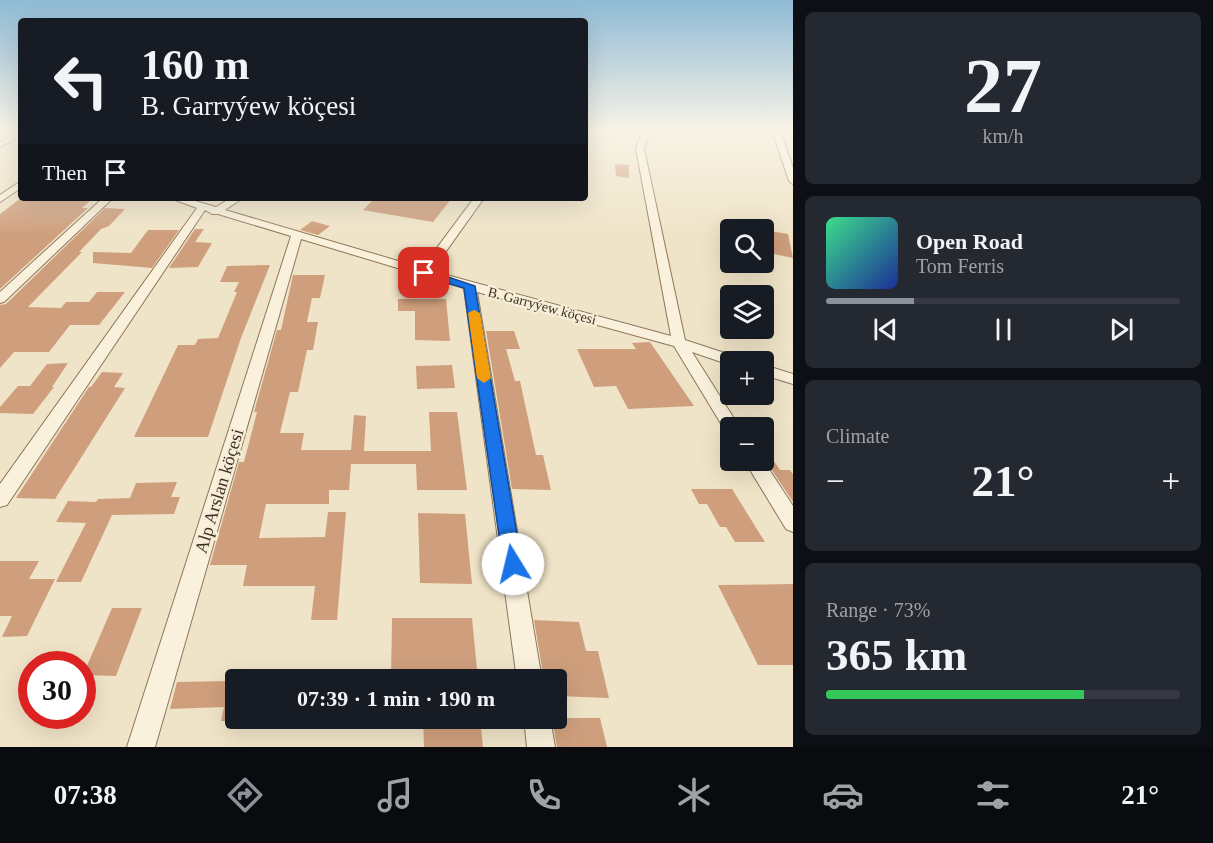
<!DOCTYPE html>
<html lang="en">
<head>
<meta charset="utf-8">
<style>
	body { margin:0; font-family:Georgia,serif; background:#242831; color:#f1f3f6; height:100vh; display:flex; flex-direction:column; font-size:22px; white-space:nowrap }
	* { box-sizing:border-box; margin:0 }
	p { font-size:20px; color:#9ea1a6 }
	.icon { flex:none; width:33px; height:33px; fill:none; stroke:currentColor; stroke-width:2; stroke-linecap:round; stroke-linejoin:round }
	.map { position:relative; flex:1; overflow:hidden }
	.details { display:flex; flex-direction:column; gap:12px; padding:12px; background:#0d0f14; width:420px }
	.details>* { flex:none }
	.top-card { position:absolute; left:18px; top:18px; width:570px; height:183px; border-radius:6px; box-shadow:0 6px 24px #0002; background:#171b24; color:#f1f3f6; overflow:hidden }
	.tools { position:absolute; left:720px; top:219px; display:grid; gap:12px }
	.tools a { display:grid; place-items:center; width:54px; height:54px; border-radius:6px; background:#171b24; box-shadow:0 6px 24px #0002; font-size:30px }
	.speed { position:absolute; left:18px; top:651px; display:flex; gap:12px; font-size:30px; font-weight:700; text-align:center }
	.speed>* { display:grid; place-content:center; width:78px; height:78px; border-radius:50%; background:#171b24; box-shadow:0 6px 24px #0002; line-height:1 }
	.speed .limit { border:9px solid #d22; background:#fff; color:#111 }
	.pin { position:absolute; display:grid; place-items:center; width:51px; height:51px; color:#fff; margin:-26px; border-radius:12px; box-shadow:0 3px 9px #0006 }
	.me { position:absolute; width:66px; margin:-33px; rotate:351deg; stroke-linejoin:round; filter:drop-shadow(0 0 4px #0008) }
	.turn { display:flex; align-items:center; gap:21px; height:126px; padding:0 24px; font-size:27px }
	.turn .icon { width:78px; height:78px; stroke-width:2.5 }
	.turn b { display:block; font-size:42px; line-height:51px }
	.then { display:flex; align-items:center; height:57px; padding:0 24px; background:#0003; gap:12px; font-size:22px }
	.big { font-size:45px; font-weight:600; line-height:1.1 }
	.details .card { flex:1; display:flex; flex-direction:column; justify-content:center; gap:9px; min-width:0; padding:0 21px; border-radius:9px; background:#242831 }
	.details .dial { align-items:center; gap:0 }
	.dial b { font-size:78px; line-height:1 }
	.song { display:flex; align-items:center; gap:18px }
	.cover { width:72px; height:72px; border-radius:9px; background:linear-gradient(135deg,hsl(150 70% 55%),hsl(230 70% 35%)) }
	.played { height:6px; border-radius:3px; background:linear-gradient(90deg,#8c9099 25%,#363941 25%) }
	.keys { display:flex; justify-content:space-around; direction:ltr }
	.heat { display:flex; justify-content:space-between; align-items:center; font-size:33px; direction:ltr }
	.charge { height:9px; border-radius:4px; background:linear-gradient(90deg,#34c759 73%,#363941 0) }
	.trip { position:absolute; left:225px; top:669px; width:342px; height:60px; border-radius:6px; background:#171b24; box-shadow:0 6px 24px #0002; font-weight:600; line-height:60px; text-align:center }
	.dock { display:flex; height:96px; justify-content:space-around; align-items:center; background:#090b0e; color:#9ea1a6 }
	.dock .icon { width:42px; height:42px }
	.dock .on { color:#8c9099 }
	.dock b { font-size:27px; color:#f1f3f6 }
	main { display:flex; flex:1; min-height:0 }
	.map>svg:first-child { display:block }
</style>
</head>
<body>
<main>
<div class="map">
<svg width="793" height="747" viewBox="0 0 793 747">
	<rect width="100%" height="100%" fill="#f0e4c8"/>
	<g fill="#cf9f7d">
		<path d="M615,164L629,165V178L616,176Z"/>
		<path d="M21,198L92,199L82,208H88L0,289V214Z"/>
		<path d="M375,198H452L433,222L363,210Z"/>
		<path d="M105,208L125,209L109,226L101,229L79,252H82L28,307L61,308L66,302H89L97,292H125L99,325H70L49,352H14L0,368V305L6,304Z"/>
		<path d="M312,221L330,226L318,235L300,230Z"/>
		<path d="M195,229H204L195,242L212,243L198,267L169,268Z"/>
		<path d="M148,230H179L152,268L93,263V252L131,253Z"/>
		<path d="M764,230L788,234L793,258L764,252Z"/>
		<path d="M270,265L241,338L208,437H134L178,345H195L198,339L218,338L237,292H234L239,282H220L227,266Z"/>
		<path d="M293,275H325L320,298H312L307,322H318L313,350H307L298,392H290L280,433H304L301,450H351L354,415L366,416L364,451H431L429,412H457L467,490H417L416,464H351L349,490H329V504H266L259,538L325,537L328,512H346L337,620H311L315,586H243L247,565H210L239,462H244L257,412H254L277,330H281Z"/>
		<path d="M398,299H446L450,341L415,340V311H398Z"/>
		<path d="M486,331H514L520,349H506L515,381H520L536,455H543L551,490L512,489Z"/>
		<path d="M650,342L694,406L628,409L616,386L594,387L577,349H636L632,343Z"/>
		<path d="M68,363L52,387H54L33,414L0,413V407L18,386H30L47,364Z"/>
		<path d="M452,365L455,388L417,389L416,366Z"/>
		<path d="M102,372L123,373L114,387L125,388L55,499L16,498L89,387H91Z"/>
		<path d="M764,446L780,470H790L793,474V502L764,458Z"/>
		<path d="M177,482L171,497H180L174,514L112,515L81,582H56L86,523L56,522L68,501L96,502L98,499L130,498L136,483Z"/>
		<path d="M691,489H732L765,542H735L726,527H720L707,504H699Z"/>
		<path d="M418,513L465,514L472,584L420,583Z"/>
		<path d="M0,561H39L29,579H55L27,636L2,637L12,616H0Z"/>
		<path d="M793,584V665H758L718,585Z"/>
		<path d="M112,608H142L116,676L83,675Z"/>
		<path d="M392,618H472L478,680H391Z"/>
		<path d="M534,620L579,622L586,651H598L609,698L556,696V680H544Z"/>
		<path d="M230,678H236V721H221L224,707L170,709L177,682L229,681Z"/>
		<path d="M423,718H480L483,747H424Z"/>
		<path d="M552,718H600L607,747H557Z"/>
	</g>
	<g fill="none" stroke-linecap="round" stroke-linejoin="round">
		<g stroke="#8d765c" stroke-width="2">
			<g id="street">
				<path d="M642,130H650L644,149L685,340L743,359L745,362H730V365L692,352L740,428H730V434L726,432L674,346L477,292L542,680H517L464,288L301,239L155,747H127L291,236L218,214H212L205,210L7,505L0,507V484L197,208L170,198H185L216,207L231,198H243L225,210L422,268L474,198H484L432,271L671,336L636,149Z"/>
				<path d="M772,130H780L793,168V184L789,181Z"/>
				<path d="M15,133H21V136L0,147V142Z"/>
				<path d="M21,181V188L0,202V195Z"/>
				<path d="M103,198H113L4,302L0,303V292Z"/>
				<path d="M764,365L793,374V384L764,375Z"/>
				<path d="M744,460H763L793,506V532L786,529Z"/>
				<path d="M524,718H550L555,747H527Z"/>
			</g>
		</g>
		<use href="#street" fill="#faf1dc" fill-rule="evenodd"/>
	</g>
	<linearGradient id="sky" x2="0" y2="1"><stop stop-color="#8fbad6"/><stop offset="0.55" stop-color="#f8f3e6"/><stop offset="1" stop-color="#f8f3e6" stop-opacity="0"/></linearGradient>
	<rect width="793" height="235" fill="url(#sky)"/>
	<path fill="#1a73e8" stroke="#114b97" stroke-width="1.5" d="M424,269L475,286L522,564L519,570L513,573L506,570L503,564L464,288L420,275V270Z"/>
	<path fill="#f59e0b" d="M474,310L480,313L491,378L484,383L477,378L468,313Z"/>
	<g text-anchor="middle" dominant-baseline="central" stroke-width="5" stroke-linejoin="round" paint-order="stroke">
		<g font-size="14" fill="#3d2e20" stroke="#f7eed8">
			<text transform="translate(542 306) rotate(15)">B. Garryýew köçesi</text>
		</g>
		<g font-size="18" fill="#3d2e20" stroke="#f7eed8">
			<text transform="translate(219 491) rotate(-73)">Alp Arslan köçesi</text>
		</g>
	</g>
</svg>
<div class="tools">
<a><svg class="icon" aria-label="search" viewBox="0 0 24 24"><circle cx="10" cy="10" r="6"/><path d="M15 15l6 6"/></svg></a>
<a><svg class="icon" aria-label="layers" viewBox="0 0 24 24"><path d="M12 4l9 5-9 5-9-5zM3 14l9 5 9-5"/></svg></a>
<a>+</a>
<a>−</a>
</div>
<div class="speed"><div class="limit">30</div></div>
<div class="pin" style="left:424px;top:273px;background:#d93025"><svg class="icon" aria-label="arrive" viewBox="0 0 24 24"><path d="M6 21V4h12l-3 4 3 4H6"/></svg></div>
<svg class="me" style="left:513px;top:564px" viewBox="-20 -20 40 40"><circle r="19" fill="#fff"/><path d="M0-13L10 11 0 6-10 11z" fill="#1a73e8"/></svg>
<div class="trip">07:39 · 1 min · 190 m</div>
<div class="top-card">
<div class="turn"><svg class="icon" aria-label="left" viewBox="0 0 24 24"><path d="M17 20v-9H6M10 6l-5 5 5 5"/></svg><div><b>160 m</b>B. Garryýew köçesi</div></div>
<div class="then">Then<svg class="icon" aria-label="arrive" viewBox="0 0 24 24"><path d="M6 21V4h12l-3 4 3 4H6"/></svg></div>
</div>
</div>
<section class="details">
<div class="card dial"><b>27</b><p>km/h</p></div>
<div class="card">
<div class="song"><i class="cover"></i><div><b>Open Road</b><p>Tom Ferris</p></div></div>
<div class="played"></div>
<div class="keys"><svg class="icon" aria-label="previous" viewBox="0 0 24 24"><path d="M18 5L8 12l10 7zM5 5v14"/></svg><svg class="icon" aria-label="pause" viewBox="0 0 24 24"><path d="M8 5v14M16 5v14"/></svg><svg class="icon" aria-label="next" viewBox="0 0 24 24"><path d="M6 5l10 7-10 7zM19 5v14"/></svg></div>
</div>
<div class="card"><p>Climate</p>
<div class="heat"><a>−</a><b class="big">21°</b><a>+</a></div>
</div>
<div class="card"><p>Range · 73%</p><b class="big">365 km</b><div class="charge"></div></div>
</section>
</main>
<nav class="dock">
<b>07:38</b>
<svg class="icon on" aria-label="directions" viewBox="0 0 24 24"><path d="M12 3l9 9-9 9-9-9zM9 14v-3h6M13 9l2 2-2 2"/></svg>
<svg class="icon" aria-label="music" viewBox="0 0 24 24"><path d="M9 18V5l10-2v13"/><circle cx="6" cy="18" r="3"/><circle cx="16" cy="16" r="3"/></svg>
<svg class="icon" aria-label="phone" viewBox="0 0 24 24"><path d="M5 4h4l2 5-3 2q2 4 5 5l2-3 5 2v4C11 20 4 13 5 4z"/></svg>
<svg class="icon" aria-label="climate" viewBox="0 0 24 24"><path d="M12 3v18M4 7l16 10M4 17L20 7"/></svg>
<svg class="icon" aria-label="car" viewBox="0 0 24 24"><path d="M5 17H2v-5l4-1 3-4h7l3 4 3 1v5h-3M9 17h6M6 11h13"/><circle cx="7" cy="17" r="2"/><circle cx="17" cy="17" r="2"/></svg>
<svg class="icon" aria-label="filters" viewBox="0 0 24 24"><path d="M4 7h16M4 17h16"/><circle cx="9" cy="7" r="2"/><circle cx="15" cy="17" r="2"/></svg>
<b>21°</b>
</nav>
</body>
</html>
